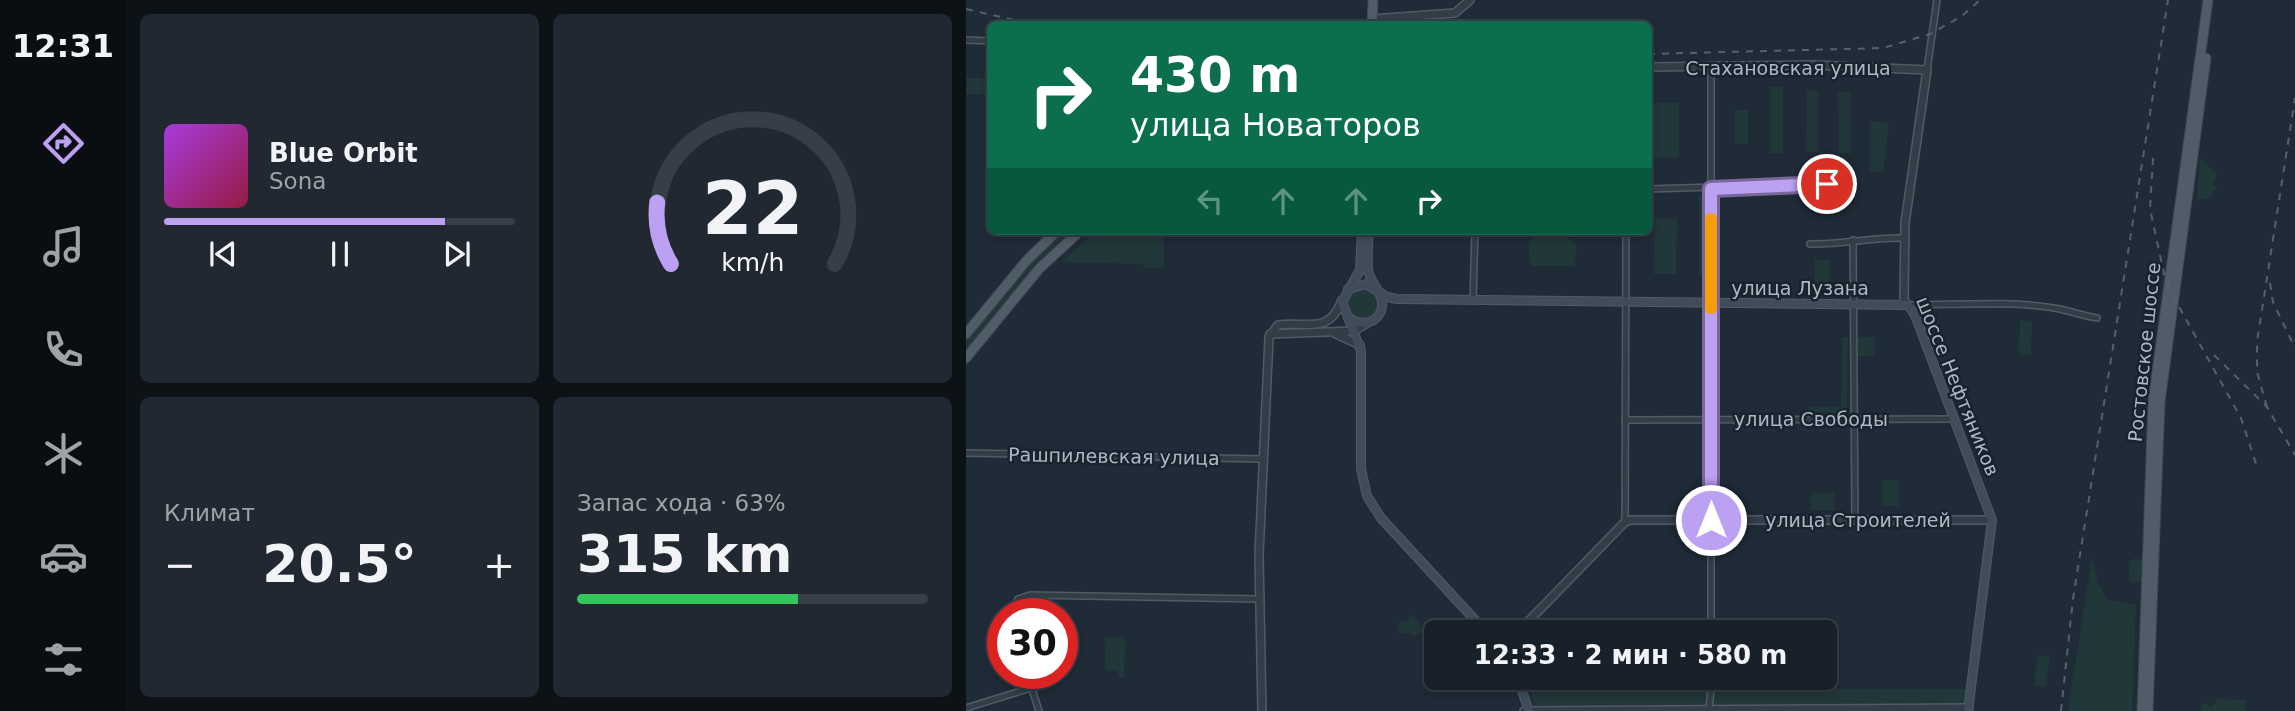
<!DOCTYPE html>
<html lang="ru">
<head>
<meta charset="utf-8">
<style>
	body { margin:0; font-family:"DejaVu Sans",sans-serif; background:#212832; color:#f1f3f6; height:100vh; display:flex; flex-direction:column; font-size:26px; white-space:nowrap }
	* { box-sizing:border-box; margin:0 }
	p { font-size:23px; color:#9fa3a8 }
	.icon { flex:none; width:38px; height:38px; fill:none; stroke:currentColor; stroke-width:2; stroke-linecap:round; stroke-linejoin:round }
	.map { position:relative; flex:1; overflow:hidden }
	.panel { display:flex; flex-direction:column; gap:14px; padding:14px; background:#0d1217; width:840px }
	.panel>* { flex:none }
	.guide { position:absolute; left:21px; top:21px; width:665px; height:214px; border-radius:10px; box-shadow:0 4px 10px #0003,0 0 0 2px #363e47; background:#0b6e4f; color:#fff; overflow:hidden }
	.speed { position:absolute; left:21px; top:598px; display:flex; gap:14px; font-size:35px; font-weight:700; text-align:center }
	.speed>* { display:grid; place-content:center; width:91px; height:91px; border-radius:50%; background:#18202a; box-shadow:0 4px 10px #0003,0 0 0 2px #363e47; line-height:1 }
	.speed .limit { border:10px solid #d22; background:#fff; color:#111 }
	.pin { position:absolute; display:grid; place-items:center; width:60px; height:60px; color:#fff; margin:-30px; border:4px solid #fff; border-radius:50%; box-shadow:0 2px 7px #0007 }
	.me { position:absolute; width:77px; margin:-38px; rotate:0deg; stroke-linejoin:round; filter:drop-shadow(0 0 5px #0008) }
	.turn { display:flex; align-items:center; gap:24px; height:147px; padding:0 28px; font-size:32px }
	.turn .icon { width:91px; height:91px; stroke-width:2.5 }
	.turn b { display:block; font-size:49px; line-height:60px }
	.lanes { display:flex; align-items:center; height:66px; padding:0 28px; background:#0003; justify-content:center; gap:35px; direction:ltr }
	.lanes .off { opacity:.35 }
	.big { font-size:52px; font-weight:700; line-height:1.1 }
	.panel .tile { flex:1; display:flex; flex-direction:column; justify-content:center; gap:10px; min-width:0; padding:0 24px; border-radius:10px; background:#212832 }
	.panel .dial { align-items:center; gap:0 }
	.dial svg { height:182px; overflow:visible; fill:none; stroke:#363e47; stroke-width:7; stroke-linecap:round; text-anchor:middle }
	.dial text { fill:#f1f3f6; stroke:none }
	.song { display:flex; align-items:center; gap:21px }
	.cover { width:84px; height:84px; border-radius:10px; background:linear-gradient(135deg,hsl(280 70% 55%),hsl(340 70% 35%)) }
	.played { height:7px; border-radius:4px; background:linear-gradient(90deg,#bca0f2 80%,#363e47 80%) }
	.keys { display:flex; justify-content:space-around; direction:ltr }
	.heat { display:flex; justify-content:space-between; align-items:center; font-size:38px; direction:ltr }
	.charge { height:10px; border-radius:5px; background:linear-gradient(90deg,#34c759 63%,#363e47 0) }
	.panel .tiles { flex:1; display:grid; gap:14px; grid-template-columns:repeat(2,1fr) }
	.trip { position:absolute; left:458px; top:620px; width:413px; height:70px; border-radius:10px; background:#18202a; box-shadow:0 4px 10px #0003,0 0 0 2px #363e47; font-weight:700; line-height:70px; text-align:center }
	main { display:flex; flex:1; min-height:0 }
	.dock { display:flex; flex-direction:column; width:126px; justify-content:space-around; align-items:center; background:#0a0d11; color:#9fa3a8 }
	.dock .icon { width:49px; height:49px }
	.dock .on { color:#bca0f2 }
	.dock b { font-size:32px; color:#f1f3f6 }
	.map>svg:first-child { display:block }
</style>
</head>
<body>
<main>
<nav class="dock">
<b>12:31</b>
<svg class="icon on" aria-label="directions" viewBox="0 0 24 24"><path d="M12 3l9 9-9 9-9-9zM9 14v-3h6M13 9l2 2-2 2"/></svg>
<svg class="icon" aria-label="music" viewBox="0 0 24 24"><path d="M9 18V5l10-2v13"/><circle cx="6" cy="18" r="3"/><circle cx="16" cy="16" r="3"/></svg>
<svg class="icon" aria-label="phone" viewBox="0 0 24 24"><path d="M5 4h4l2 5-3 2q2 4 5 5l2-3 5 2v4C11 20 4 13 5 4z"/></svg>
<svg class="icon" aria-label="climate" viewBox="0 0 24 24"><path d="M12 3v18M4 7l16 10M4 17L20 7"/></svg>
<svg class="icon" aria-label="car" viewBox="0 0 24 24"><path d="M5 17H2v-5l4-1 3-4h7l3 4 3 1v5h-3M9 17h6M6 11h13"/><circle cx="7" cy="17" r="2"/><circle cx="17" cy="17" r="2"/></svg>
<svg class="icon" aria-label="filters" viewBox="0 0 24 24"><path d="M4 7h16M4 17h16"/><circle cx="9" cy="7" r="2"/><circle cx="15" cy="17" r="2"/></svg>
</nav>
<section class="panel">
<div class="tiles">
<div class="tile">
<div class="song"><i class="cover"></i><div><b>Blue Orbit</b><p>Sona</p></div></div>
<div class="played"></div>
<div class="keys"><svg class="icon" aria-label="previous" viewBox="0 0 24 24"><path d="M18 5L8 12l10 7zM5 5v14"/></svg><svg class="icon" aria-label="pause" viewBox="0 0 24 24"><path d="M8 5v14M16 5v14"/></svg><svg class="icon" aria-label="next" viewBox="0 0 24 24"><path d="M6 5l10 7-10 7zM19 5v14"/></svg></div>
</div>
<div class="tile dial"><svg viewBox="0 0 100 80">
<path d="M14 69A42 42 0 1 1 86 69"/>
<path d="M14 69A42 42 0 0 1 8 42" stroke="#bca0f2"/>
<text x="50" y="56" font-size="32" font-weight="700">22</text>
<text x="50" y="72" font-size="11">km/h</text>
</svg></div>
<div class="tile"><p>Климат</p>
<div class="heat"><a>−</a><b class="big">20.5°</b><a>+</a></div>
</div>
<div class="tile"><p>Запас хода · 63%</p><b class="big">315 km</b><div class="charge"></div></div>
</div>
</section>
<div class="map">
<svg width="1329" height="711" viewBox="0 0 1329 711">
	<rect width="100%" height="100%" fill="#202b38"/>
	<g fill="#223739">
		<rect x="0" y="78" width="24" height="16"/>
		<rect x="804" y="87" width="13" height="66"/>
		<path d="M841,91H852V152H840Z"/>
		<path d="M872,92H884L885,153H873Z"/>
		<path d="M683,103H713V157L683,158Z"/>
		<rect x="769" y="110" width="13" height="34"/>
		<path d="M904,121L923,123L917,172H904Z"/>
		<path d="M1234,158L1251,174L1246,186L1251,187L1243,198L1231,200Z"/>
		<path d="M733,194H741V236L737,237V247H741V275H733Z"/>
		<path d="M689,218L711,219L710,274H688Z"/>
		<path d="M96,231H106L69,266L0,351V339L64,262Z"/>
		<path d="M132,231L198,234V268H178L177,264L94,262Z"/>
		<path d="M571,233C589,233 600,231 611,247L609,266H567L564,263L563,243Z"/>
		<rect x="849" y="260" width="15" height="31"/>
		<circle cx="396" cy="304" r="15"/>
		<path d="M1054,320L1066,321L1065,355H1053Z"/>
		<path d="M876,337H882L881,413H842V407H875Z"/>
		<path d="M909,337V356H892L891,338Z"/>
		<rect x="916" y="480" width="17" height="26"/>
		<rect x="845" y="493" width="23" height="17"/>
		<path d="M1126,557L1132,582L1141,600L1170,605L1166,711H1102Z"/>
		<path d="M1169,558L1176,560V581L1169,584L1163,581V562Z"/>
		<path d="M447,615L459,631L447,636L445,633L434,634L431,626L434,622L443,621L442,617Z"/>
		<path d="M138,637H159L158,678H152V670H140Z"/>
		<path d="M1084,655L1080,687L1068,685L1072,656Z"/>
		<path d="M563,689H1000L998,705L574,708L568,705Z"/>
		<path d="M1251,699L1280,700V711H1234L1236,702L1246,707Z"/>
	</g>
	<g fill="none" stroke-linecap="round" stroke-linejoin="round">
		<g stroke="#515b66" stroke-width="8">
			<g id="minor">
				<path d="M0,40L24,41"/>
				<path d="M961,70L971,0"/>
				<path d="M682,189L882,183"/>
				<path d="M887,240L889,521"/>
				<path d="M844,244C877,245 904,237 938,238"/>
				<path d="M507,300L509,231"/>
				<path d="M942,305C989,305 1048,300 1094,309C1107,312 1118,316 1131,318"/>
				<path d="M659,420L989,419"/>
				<path d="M0,453L296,459"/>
				<path d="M659,522L660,231"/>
				<path d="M44,614L52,599L64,595L293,599"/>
				<path d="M745,632V67"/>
				<path d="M61,674L73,711"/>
				<path d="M0,708L65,688"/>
				<path d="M743,710L746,677"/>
			</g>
		</g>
		<g stroke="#515b66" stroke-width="10">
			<g id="tertiary">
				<path d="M406,19L489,13L504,0"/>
				<path d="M682,67L849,65L961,70L939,223L938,300L942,305"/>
				<path d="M304,334L388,331L401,323"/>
				<path d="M370,334L394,345"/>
				<path d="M552,632L659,522L664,520H1026"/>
				<path d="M296,711L293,555L303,337L312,325C342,321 363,335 376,300"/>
				<path d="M558,711L1003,708"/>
			</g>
		</g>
		<g stroke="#515b66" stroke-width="10">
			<g id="secondary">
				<path d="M396,231L394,270L376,302L395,351V469L401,496L415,518L520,632"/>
				<path d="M382,289L400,284L421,297L431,299L942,305L949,315L1026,520L1002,711"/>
				<path d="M382,317C394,327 414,324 416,306C418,293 404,283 402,270C401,257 402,244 403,231"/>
				<path d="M551,677L563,711"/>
			</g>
		</g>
		<g stroke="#3d4652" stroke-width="11">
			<g id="primary">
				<path d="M406,24L407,0"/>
				<path d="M0,334L61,260L91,231"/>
				<path d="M0,358L73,269L114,231"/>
				<path d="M1176,711L1187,401L1242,0"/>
				<path d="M1182,711L1194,402L1240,58"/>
			</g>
		</g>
		<use href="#minor" stroke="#333d48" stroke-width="5"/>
		<use href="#tertiary" stroke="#333d48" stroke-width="7"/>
		<use href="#secondary" stroke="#414c5b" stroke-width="8"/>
		<use href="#primary" stroke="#515c69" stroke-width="9"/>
		<g stroke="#556170" stroke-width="2" stroke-dasharray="7 7" stroke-linecap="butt">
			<path d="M0,9L66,24"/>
			<path d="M682,54L917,48L964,34L996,16L1014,0"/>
			<path d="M1187,158L1184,209L1198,274L1207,296L1275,418L1291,467"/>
			<path d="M1304,283L1307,302L1329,348"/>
			<path d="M1248,355L1301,407L1329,455"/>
			<path d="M1301,407L1291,372V342L1329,98"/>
			<path d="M1095,711L1107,599L1202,0"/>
		</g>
	</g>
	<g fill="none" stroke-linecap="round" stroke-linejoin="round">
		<g stroke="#7a689d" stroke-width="18">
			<path id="route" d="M745,520V189L861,184"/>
		</g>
		<use href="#route" stroke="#bca0f2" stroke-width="12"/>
		<path stroke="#f59e0b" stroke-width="12" d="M745,308V219"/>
	</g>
	<g text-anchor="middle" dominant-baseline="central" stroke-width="5" stroke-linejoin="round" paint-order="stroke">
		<g font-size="19" fill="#aeb8c5" stroke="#19222d">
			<text x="822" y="68">Стахановская улица</text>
			<text x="834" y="288">улица Лузана</text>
			<text transform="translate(1178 352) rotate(-84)">Ростовское шоссе</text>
			<text transform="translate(992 386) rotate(68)">шоссе Нефтяников</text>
			<text x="845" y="419">улица Свободы</text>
			<text transform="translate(148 456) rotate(1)">Рашпилевская улица</text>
			<text x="892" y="520">улица Строителей</text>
		</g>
	</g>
</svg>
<div class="speed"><div class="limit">30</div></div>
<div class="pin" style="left:861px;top:184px;background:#d93025"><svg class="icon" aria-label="arrive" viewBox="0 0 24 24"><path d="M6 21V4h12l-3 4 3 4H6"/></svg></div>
<svg class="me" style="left:745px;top:520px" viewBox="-20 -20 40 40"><circle r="17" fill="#bca0f2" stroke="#fff" stroke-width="3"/><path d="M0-11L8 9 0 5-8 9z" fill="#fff"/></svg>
<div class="trip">12:33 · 2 мин · 580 m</div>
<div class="guide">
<div class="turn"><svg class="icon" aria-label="right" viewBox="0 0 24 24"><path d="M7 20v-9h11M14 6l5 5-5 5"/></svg><div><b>430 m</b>улица Новаторов</div></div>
<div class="lanes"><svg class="icon off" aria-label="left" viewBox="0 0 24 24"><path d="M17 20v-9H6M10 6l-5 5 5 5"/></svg><svg class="icon off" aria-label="ahead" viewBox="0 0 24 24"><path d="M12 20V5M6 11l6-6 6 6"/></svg><svg class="icon off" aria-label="ahead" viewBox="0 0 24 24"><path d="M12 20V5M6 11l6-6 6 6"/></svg><svg class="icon" aria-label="right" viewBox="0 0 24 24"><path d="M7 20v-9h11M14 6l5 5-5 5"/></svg></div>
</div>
</div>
</main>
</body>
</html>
